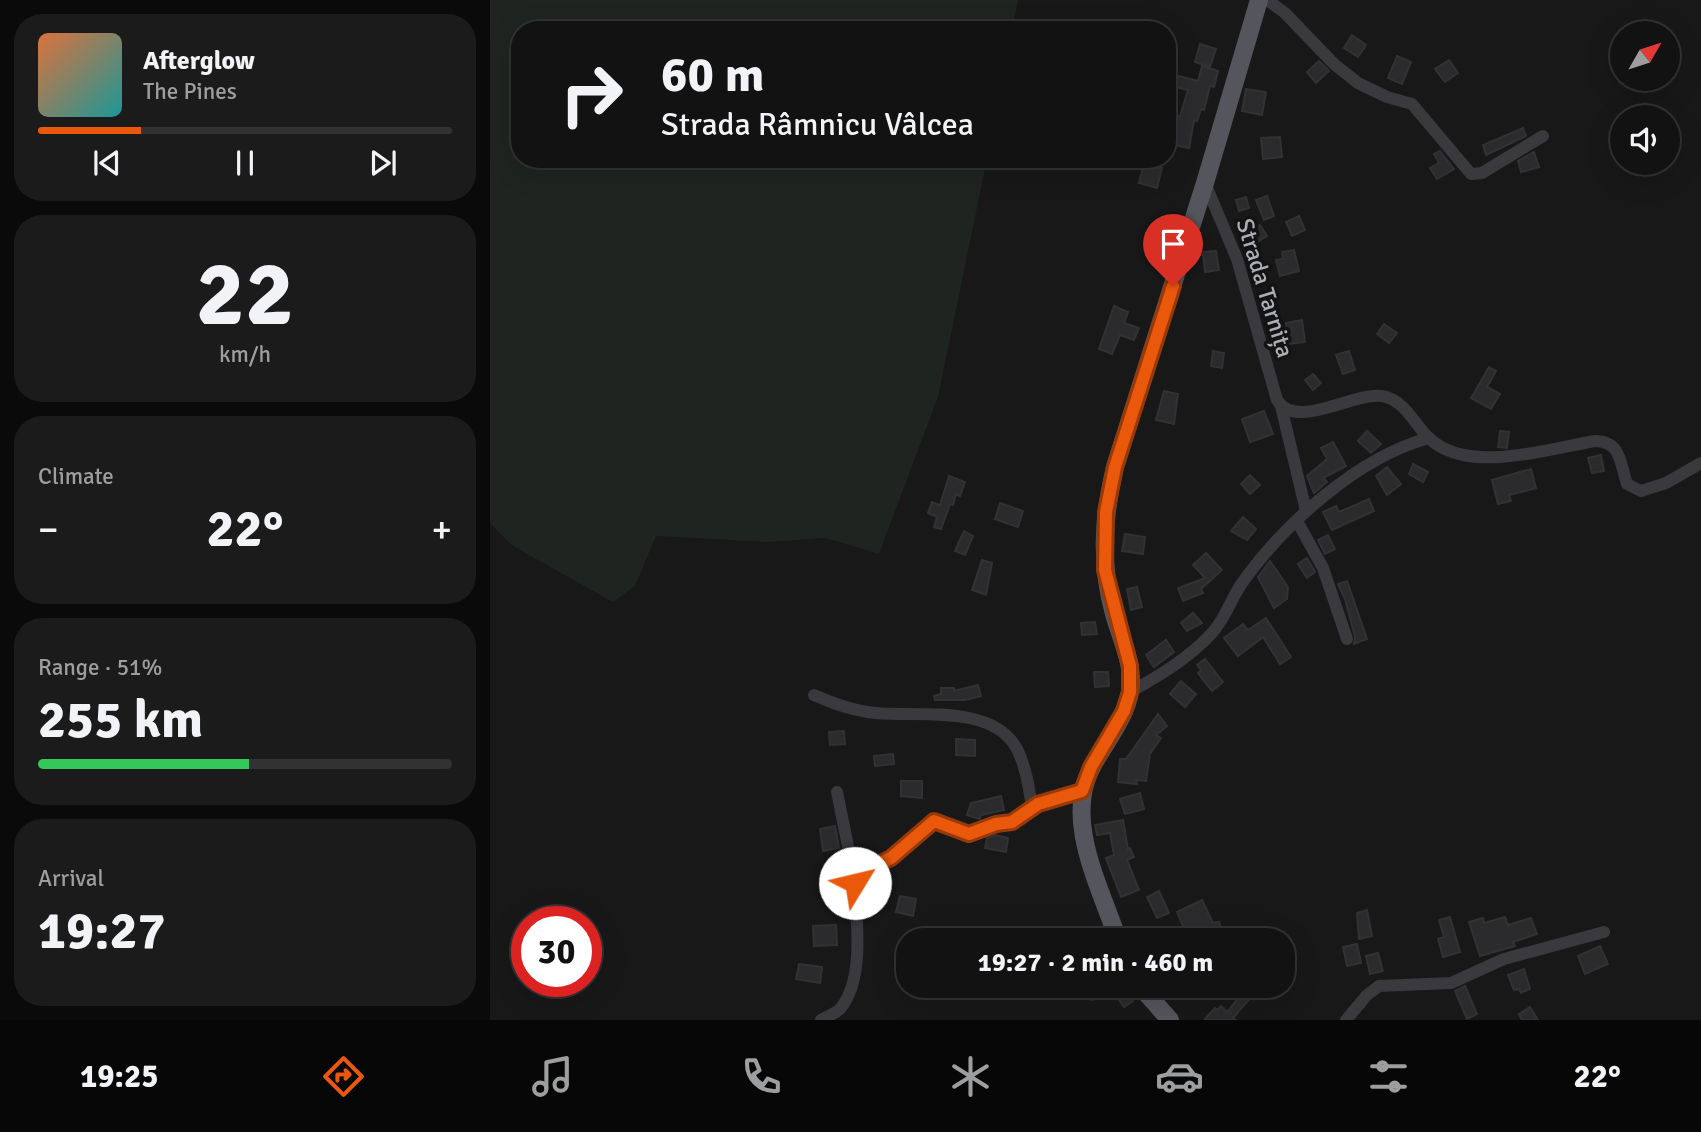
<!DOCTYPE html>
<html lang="en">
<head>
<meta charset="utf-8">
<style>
	body { margin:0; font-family:Signika,sans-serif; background:#1b1b1c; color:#f1f3f6; height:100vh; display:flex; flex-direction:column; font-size:26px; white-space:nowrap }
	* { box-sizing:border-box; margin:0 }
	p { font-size:23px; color:#9c9ea0 }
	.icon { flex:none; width:38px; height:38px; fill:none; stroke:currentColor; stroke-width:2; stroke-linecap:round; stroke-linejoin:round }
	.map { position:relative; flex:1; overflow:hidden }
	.details { display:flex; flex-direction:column; gap:14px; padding:14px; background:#0a0a0a; width:490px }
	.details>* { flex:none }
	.guide { position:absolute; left:21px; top:21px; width:665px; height:147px; border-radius:28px; box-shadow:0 7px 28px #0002,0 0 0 2px #313233; background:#121213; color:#f1f3f6; overflow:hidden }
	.needle { width:46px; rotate:51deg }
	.controls { position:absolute; left:1120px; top:21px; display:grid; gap:14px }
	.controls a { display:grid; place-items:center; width:70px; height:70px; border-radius:50%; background:#121213; box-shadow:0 7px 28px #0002,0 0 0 2px #313233; font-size:35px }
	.speed { position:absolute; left:21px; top:906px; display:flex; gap:14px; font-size:35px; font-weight:700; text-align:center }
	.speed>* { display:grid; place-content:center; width:91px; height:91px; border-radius:50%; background:#121213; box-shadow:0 7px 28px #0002,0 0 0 2px #313233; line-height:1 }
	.speed .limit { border:10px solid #d22; background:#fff; color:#111 }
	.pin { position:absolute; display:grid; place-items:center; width:60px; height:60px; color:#fff; margin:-72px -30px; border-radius:50% 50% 50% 0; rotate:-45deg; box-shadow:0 0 7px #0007 }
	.pin .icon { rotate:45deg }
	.me { position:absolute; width:77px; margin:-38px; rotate:54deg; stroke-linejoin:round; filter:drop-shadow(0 0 5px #0008) }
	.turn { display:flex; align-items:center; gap:24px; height:147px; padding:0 35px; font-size:32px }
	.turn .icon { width:91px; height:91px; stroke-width:2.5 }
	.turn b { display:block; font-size:49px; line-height:60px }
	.big { font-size:52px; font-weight:700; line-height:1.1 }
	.details .tile { flex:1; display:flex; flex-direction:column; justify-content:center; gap:10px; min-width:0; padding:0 24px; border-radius:28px; background:#1b1b1c }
	.details .dial { align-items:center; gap:0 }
	.dial b { font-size:91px; line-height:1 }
	.song { display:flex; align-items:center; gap:21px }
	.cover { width:84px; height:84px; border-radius:10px; background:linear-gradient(135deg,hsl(20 70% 55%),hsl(180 70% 35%)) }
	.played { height:7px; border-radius:4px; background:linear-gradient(90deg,#ea580c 25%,#313233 25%) }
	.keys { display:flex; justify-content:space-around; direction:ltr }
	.heat { display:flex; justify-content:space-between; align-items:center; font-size:38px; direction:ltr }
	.charge { height:10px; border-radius:5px; background:linear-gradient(90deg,#34c759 51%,#313233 0) }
	.trip { position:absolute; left:406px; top:928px; width:399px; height:70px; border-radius:28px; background:#121213; box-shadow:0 7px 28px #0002,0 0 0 2px #313233; font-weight:700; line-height:70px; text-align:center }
	.tabs { display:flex; height:112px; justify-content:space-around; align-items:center; background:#070708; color:#9c9ea0 }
	.tabs .icon { width:49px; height:49px }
	.tabs .active { color:#ea580c }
	.tabs b { font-size:32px; color:#f1f3f6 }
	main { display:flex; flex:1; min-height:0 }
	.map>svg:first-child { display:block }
</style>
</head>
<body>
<main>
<section class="details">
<div class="tile">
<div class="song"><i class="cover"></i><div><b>Afterglow</b><p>The Pines</p></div></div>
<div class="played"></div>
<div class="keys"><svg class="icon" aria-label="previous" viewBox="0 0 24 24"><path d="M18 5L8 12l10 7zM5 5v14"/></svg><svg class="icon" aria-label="pause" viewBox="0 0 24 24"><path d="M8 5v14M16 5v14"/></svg><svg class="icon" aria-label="next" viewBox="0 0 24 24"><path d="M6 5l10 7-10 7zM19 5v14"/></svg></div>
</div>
<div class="tile dial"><b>22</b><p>km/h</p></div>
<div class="tile"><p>Climate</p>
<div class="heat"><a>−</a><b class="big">22°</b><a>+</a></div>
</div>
<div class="tile"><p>Range · 51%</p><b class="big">255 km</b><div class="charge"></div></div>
<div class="tile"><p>Arrival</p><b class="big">19:27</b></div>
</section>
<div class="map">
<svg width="1211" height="1020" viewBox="0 0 1211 1020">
	<rect width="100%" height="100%" fill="#181819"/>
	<path fill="#1e2420" d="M0,0H528L522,30H30V159H497L448,397L389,554L336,538L278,542L166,536L145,586L123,602L23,546L0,523Z"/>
	<g fill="#2b2b2d" stroke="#323235" stroke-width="2">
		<path d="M862,35L876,45L868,57L854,48Z"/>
		<path d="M710,44L726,49L720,67L705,62Z"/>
		<path d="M907,56L921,62L912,84L898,78Z"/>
		<path d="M959,60L968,73L955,82L945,69Z"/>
		<path d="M829,61L839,71L826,83L817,72Z"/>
		<path d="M712,66L728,71L724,87L720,86L714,110L711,109L707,121L704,120L699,148L683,145L685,135L677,134V114L690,116L698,90L682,86L685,75L708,81Z"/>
		<path d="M756,89L776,92L772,115L752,111Z"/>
		<path d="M1033,128L1036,136L996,155L993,145Z"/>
		<path d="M790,137L792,157L773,159L771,138Z"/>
		<path d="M950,151L964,169L947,179L940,168L949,163L944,154Z"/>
		<path d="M1044,152L1049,167L1031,172L1028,161Z"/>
		<path d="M655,159H670L668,167L672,168L667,188L649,183Z"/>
		<path d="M777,196L784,216L774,220L766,200Z"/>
		<path d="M756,197L759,208L749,211L746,200Z"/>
		<path d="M809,216L815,230L802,236L796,222Z"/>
		<path d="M770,225L777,236L756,249L749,237Z"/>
		<path d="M804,250L809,271L790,276L786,260L793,259L792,252Z"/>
		<path d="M726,251L729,270L715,272L713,252Z"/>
		<path d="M624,306L638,312L634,323L649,328L644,340L630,335L622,354L609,349Z"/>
		<path d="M812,320L815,342L799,344L796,323Z"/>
		<path d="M894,324L907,333L899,343L887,334Z"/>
		<path d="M723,351L734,353L732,368L721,366Z"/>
		<path d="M859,351L865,370L853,374L846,355Z"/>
		<path d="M999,367L1006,371L997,387L1010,394L1001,409L981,398Z"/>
		<path d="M823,374L831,383L823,390L815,380Z"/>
		<path d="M674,391L688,394L684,424L666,420Z"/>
		<path d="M774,411L783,434L760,442L752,419Z"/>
		<path d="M877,431L891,444L881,453L868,441Z"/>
		<path d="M1010,431L1019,432L1017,448L1008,447Z"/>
		<path d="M843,442L856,466L833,478L837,482L824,493L817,476L837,459L831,448Z"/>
		<path d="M1111,455L1114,471L1102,473L1098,458Z"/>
		<path d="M923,464L938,472L933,482L919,474Z"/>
		<path d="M897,467L911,484L897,495L886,476Z"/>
		<path d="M1041,469L1046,488L1019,495L1021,501L1008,504L1002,480Z"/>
		<path d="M760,475L770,485L760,494L751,484Z"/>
		<path d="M459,476L475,482L470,496L466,494L463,505L460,504L451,529L444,527L447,517L438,513L442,502L450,505Z"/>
		<path d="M879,499L884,511L842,530L833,512L846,506L849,512Z"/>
		<path d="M510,503L533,511L528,527L505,519Z"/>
		<path d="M753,517L766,529L757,540L741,531Z"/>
		<path d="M474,531L483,536L475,555L465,551Z"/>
		<path d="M635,534L655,537L653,554L632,551Z"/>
		<path d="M838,535L845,549L835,554L828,540Z"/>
		<path d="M716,553L732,570L711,589L713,593L693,601L688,588L715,578L703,565Z"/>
		<path d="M817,558L825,572L817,578L808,564Z"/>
		<path d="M492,560L502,563L496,595L482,590Z"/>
		<path d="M780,561L798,587L797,599L784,608L768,577Z"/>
		<path d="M857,581L877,639L864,644L865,637L855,599L848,584Z"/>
		<path d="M647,587L652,607L641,610L637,589Z"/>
		<path d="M703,613L712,623L697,631L691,623Z"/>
		<path d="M776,618L801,657L790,664L773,637L748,656L734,638L753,624L758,630Z"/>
		<path d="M605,622L607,634L592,635L591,623Z"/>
		<path d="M676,640L684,652L664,667L656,655Z"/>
		<path d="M715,659L733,682L722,691L708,673L711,670L707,665Z"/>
		<path d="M604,672H618L619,686L605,687Z"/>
		<path d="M691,681L706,694L695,707L680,694Z"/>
		<path d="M488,685L491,696L475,700H445L444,696L451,694V688H464V691Z"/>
		<path d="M668,714L677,726L666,735L671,738L660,754L656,781L646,780L647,784L628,782L630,759H636Z"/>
		<path d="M354,731L355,744L340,745L339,732Z"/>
		<path d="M466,739L485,740V756L466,755Z"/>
		<path d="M403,754L404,764L385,766L384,756Z"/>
		<path d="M411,781H432V798L411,796Z"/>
		<path d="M650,793L654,809L635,814L630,799Z"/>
		<path d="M511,796L514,810L491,815L490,819L477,815L481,803Z"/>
		<path d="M633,820L638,849L640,848L644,857L637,860L649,890L631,897L616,858L624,855L620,833L607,835L605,825Z"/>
		<path d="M345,826L349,848L333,851L330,829Z"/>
		<path d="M505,835L518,838L516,852L495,848L497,838Z"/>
		<path d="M388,875L391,890L374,893L373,882Z"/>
		<path d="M669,891L679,913L667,918L657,897Z"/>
		<path d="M410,896L426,899L423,916L406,912Z"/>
		<path d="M712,900L723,923L729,922L734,940H699L687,912Z"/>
		<path d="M877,910L882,936L869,939L867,913Z"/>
		<path d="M960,917L970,952L953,957L948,939L954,937L949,920Z"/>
		<path d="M1015,917L1018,925L1041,918L1047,934L1023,942L1025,946L990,956L979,922L993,918L994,923Z"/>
		<path d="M346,925L347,945L324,946L323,926Z"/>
		<path d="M867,944L871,963L857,966L853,947Z"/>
		<path d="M1110,946L1118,964L1095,974L1088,956Z"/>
		<path d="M888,953L893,971L880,974L876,956Z"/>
		<path d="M309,964L332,967L330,983L306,979Z"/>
		<path d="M1034,969L1040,989L1031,993L1029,989L1024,990L1018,975Z"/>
		<path d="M598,985H612L615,998L601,1000Z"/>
		<path d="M975,986L987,1014L977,1019L965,991Z"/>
		<path d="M635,988L643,1001L634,1007L625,994Z"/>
		<path d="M756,989L763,995L743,1018L746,1020H714L725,1008L728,1010L731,1006L737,1012Z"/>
		<path d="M1040,1007L1048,1020H1032L1029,1014Z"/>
	</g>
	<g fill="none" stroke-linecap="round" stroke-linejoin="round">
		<g stroke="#39393e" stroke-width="12">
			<path d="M777,0L795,13L844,64L868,83L897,97L922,104L981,174L992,173L1053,136"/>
			<path d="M715,183L747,259L787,400C806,431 862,392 892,396C915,400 924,424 939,438C977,475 1058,449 1105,441C1131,441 1130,463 1137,484L1151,491L1176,483L1211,463"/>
			<path d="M791,406L816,511"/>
			<path d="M807,521L833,568L857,639"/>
			<path d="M640,692C669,676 699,658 722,633C735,619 741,599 752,583C794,524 868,457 939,438"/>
			<path d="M324,695C344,704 364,711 386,713C429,717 503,704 527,749C536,767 539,788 542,807"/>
			<path d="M347,792L361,861L368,875"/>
			<path d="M331,1020C337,1016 345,1014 350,1009C376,979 366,914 364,878L368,875L401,858L444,821L479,834L529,819L548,804L592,791"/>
			<path d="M856,1020L877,995L889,986L961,983L1014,959L1114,932"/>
		</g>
		<g stroke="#55565d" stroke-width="18">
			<path d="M628,940C611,888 573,820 602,767C616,740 641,713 641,681C641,658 630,636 624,614C610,564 613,517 625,467L715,183L769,0"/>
			<path d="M649,985L680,1020"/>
		</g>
	</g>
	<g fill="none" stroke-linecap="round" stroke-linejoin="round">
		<g stroke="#983908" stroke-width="18">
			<path id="route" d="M365,883L368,874L401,858L444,821L479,834L506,824L522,822L548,804L592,791L601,767L634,711L640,692V666L615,570L616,512L625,467L683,286"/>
		</g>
		<use href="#route" stroke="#ea580c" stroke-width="12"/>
	</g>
	<g text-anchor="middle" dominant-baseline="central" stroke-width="7" stroke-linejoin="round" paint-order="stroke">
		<g font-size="24" fill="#abadb8" stroke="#131314">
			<text transform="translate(775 288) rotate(73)">Strada Tarnița</text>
		</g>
	</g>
</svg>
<div class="controls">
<a><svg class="needle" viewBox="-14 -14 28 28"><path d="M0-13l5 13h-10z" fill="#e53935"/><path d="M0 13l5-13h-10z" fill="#9c9ea0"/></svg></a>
<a><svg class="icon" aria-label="sound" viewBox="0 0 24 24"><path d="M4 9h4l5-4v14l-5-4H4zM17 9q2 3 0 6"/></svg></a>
</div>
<div class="speed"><div class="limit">30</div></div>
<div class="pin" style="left:683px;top:286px;background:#d93025"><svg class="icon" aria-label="arrive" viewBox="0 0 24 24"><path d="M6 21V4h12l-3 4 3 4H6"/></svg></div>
<svg class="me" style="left:365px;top:883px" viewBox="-20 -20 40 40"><circle r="19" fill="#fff"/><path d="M0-13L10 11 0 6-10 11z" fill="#ea580c"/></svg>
<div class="trip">19:27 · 2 min · 460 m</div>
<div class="guide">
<div class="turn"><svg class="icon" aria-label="right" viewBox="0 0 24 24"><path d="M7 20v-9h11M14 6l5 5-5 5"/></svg><div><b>60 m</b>Strada Râmnicu Vâlcea</div></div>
</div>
</div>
</main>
<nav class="tabs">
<b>19:25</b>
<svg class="icon active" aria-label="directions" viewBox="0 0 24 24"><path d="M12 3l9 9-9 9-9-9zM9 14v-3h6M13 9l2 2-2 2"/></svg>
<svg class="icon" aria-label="music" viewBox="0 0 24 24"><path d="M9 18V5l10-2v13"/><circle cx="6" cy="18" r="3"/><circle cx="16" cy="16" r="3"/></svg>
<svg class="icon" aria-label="phone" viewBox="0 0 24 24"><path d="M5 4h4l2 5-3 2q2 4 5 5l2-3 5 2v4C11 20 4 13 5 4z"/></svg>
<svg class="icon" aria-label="climate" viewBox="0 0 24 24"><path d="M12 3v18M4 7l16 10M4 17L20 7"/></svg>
<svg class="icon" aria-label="car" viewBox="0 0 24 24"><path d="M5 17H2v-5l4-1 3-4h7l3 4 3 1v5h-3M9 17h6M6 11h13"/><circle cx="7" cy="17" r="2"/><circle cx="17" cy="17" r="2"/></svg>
<svg class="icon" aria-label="filters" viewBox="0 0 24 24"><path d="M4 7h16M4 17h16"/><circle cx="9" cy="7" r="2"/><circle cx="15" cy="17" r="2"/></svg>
<b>22°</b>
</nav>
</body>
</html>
